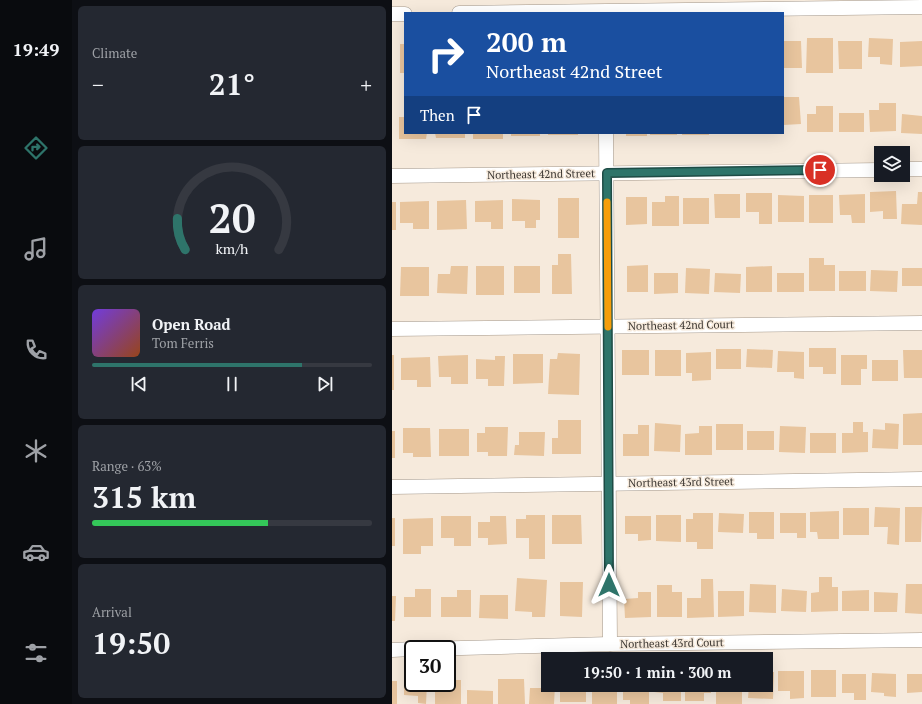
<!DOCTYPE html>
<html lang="en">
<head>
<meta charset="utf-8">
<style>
	body { margin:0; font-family:"PT Serif",serif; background:#242831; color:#f1f3f6; height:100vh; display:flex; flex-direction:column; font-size:15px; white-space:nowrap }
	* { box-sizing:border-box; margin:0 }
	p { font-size:13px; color:#9ea1a6 }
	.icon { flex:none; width:22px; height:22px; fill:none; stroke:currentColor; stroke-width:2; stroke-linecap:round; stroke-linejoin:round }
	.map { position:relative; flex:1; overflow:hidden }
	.drawer { display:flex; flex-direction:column; gap:6px; padding:6px; background:#0d0f14; width:320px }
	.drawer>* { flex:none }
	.banner { position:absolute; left:12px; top:12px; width:380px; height:122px; border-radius:0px; box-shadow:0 4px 16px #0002; background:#1a4fa0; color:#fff; overflow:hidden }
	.buttons { position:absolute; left:482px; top:146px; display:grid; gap:8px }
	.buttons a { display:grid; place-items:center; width:36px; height:36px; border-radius:0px; background:#171b24; box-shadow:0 4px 16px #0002; font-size:20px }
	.speed { position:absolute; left:12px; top:640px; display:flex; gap:8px; font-size:20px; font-weight:700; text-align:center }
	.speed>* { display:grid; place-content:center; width:52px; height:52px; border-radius:50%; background:#171b24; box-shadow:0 4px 16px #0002; line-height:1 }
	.speed .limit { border:2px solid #111; border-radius:6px; background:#fff; color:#111 }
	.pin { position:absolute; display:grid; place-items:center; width:34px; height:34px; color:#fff; margin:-17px; border:2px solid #fff; border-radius:50%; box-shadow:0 1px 4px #0007 }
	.me { position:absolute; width:44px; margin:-22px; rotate:0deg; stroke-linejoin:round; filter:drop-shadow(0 0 3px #0008) }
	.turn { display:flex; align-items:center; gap:14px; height:84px; padding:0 16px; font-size:18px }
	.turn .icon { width:52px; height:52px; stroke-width:2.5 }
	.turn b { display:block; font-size:28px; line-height:34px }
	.then { display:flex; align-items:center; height:38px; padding:0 16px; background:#0003; gap:8px; font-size:15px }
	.big { font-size:30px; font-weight:800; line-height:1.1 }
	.drawer .widget { flex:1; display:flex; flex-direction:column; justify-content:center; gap:6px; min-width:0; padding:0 14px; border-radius:6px; background:#242831 }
	.drawer .dial { align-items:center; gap:0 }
	.dial svg { height:104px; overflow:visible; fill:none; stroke:#363941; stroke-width:7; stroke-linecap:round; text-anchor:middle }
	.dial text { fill:#f1f3f6; stroke:none }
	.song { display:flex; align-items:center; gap:12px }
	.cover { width:48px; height:48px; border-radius:6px; background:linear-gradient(135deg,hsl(260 70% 55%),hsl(20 70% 35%)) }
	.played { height:4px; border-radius:2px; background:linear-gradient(90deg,#2e746a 75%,#363941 75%) }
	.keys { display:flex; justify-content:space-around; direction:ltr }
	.heat { display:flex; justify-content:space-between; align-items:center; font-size:22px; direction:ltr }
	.charge { height:6px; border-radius:3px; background:linear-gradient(90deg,#34c759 63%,#363941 0) }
	.trip { position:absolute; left:149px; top:652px; width:232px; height:40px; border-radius:0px; background:#171b24; box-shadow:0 4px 16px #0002; font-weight:800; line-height:40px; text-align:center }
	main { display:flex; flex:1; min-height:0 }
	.tab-bar { display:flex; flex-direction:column; width:72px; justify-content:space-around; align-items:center; background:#090b0e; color:#9ea1a6 }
	.tab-bar .icon { width:28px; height:28px }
	.tab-bar .on { color:#2e746a }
	.tab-bar b { font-size:18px; color:#f1f3f6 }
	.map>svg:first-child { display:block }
</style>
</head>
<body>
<main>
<nav class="tab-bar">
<b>19:49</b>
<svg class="icon on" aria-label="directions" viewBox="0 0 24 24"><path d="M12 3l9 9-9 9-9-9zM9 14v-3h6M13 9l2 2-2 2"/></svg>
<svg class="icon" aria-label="music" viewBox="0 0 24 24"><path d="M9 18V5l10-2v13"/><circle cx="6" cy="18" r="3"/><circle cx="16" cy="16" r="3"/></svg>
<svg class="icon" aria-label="phone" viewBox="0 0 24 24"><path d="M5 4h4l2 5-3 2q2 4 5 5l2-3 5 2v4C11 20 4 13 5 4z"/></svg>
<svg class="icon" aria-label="climate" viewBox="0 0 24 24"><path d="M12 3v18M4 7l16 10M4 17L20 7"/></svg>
<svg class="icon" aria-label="car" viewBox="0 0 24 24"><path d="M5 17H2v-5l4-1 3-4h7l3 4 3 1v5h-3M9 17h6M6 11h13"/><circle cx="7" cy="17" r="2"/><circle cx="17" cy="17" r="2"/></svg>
<svg class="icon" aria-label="filters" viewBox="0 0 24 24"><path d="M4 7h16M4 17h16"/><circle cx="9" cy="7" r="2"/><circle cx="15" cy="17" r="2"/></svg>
</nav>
<section class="drawer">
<div class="widget"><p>Climate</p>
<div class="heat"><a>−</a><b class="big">21°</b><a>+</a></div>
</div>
<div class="widget dial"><svg viewBox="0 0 100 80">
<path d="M14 69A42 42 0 1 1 86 69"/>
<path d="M14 69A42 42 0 0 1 8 45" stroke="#2e746a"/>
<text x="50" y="56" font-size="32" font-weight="700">20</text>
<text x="50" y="72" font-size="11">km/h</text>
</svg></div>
<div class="widget">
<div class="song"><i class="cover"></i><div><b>Open Road</b><p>Tom Ferris</p></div></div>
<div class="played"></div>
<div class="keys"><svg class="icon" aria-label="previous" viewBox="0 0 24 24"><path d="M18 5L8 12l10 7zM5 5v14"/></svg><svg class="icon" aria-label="pause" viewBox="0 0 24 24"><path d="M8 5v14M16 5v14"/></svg><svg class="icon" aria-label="next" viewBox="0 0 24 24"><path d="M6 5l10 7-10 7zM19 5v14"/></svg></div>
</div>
<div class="widget"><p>Range · 63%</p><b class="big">315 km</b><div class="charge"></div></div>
<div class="widget"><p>Arrival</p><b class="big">19:50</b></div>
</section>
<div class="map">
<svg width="530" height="704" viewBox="0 0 530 704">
	<rect width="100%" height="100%" fill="#f6eadc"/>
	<g fill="#e8c59e">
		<path d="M415,38H441V73H414Z"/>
		<path d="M477,38L501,39L500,65L488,64V57H476Z"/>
		<path d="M391,41H409L410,68H391Z"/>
		<path d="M446,41H470V69H447Z"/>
		<path d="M530,41V66L508,67V42Z"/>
		<rect x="8" y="44" width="5" height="29"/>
		<path d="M391,97H407L409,124L391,125Z"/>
		<path d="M487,103H504V131L478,132L477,110H487Z"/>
		<path d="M424,106H441V132H415V114H424Z"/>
		<rect x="447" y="113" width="25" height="19"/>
		<path d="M510,114L530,116V134L509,133Z"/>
		<path d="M7,117H13V133H35L34,139H7Z"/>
		<path d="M43,133H73V138H44Z"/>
		<rect x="81" y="133" width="30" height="6"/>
		<rect x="119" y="133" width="29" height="3"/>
		<rect x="156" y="133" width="30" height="2"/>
		<rect x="234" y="133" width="21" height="3"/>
		<rect x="258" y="133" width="27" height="2"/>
		<rect x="290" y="133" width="27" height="2"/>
		<path d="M504,191L505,219H491V211L478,212V192Z"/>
		<path d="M526,192H530V225L509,224L510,204H525Z"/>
		<path d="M354,193H380V224H367V212H354Z"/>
		<path d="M322,194H348V218H323Z"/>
		<path d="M473,194V223H460L459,215H448L447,195Z"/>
		<path d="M386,195L412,196V222H386Z"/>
		<rect x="417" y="195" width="24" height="28"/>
		<path d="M273,196H287V226H260V202H273Z"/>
		<path d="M234,197H255V224L234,225Z"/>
		<rect x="166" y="198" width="21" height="40"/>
		<rect x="291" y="198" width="26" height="26"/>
		<path d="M120,199L148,200V220H144V228H133V221H120Z"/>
		<path d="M74,200L75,229L45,230V201Z"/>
		<path d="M111,200V229H99V222H83V201Z"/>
		<path d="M37,201V229H21V223H8V202Z"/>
		<rect x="0" y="202" width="4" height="28"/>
		<path d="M166,254H179L180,294H160V265H166Z"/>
		<path d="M417,258H432V265H443V291H417Z"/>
		<path d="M256,265V292H235V266Z"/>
		<path d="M59,266H76L75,294L45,293L46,274H58Z"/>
		<rect x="84" y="266" width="28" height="29"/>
		<rect x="122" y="266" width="26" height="27"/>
		<path d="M380,266V292H354V267Z"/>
		<path d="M9,267H37V296H8Z"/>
		<path d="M294,268L318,269L317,294L293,293Z"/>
		<rect x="510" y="268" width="20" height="18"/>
		<path d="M479,270L506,271L505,292L478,291Z"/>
		<rect x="447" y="271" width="27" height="20"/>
		<path d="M262,273H286V293L262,294Z"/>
		<path d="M323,273L349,274L348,293L322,292Z"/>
		<rect x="385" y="273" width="27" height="19"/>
		<path d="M417,348H444V374H431V367H417Z"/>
		<rect x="324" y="349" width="25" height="20"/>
		<path d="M355,349L381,350L380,368L354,367Z"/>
		<rect x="230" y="350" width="27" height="25"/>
		<rect x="263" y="350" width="26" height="26"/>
		<path d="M511,350H530V378H512Z"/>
		<path d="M386,351L412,352V379L402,378V372H385Z"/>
		<path d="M319,352V380L300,381V373H294V353Z"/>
		<path d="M166,353L188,354L187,395L156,394L158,359H165Z"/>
		<path d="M121,354H151V383L121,384Z"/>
		<rect x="0" y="355" width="2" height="35"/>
		<path d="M76,355V384H59V377H47L46,356Z"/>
		<path d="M449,355H475V369H469V385H449Z"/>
		<path d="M103,356H113L112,386H96V379H84V359L103,360Z"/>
		<path d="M38,357L39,387H25V380H9V358Z"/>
		<rect x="480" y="360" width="26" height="21"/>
		<path d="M530,413V445H511V414Z"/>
		<path d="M166,420H189V454H160V438H166Z"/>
		<path d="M461,422H471V432H476V452L450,453V433H461Z"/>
		<path d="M263,423L289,425L288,452L262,451Z"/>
		<path d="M493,423L507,424L506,449L480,448L481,429L493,430Z"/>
		<rect x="324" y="424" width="27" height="26"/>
		<path d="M246,425H257V456H231V434H246Z"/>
		<path d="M307,426H320V455H293V434L307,433Z"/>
		<path d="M388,426L414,427L413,453L387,452Z"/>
		<path d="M93,427H116L115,456H96V452H85V433H93Z"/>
		<path d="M11,428H38L39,457H21V453H11Z"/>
		<rect x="47" y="429" width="30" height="27"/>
		<rect x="0" y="431" width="3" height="27"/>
		<rect x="355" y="431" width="27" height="19"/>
		<path d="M127,432H153L152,456L122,455L123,445H127Z"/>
		<rect x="418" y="433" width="26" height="20"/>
		<path d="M483,507L508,508L507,545L495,544L496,527H482Z"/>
		<path d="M513,507H530L529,542H513Z"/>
		<rect x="451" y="508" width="26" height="27"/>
		<path d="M447,511V539H426L425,532H418V512Z"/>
		<path d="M357,512H382V539H365V533H357Z"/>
		<path d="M301,513H321V549H305V542H294V519H301Z"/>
		<path d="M327,513L352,514L351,533L326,532Z"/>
		<path d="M388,513H414V538H405V533H388Z"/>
		<path d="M134,515H153V559H137V538H124V519H134Z"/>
		<path d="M160,515H189L190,544H160Z"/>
		<path d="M264,515H289V542L264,541Z"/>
		<path d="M49,516H79V546H62V538H49Z"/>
		<path d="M98,516H114L115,544L96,545V538H86V522H98Z"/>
		<path d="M233,516H259V540L246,541V534H233Z"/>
		<rect x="0" y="518" width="3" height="28"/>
		<path d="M41,518V546H29V554H11V519Z"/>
		<path d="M427,577H440V587H446V611L419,612V593L427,592Z"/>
		<path d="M125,578L155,580L153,617H140V612L123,611Z"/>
		<path d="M309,579H321L322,617L295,618V598H309Z"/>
		<path d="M168,582H191L190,617L168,616Z"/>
		<path d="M358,584L384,585V613L357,612Z"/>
		<path d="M514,584H530V614L513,613Z"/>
		<path d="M265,585H280V592H290V617H265Z"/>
		<path d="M23,589H39V617H12V597H23Z"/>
		<path d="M390,589L415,591L414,612L389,611Z"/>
		<path d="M65,590H79V617H49V597H65Z"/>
		<path d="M477,590V611H450V591Z"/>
		<path d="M326,591H352V616L326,617Z"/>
		<path d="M246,592H259V617L233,618L232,599L246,598Z"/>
		<path d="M482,592L506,593L505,612H482Z"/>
		<path d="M88,595H116V619L87,618Z"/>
		<path d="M0,596H4L3,621H0Z"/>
		<rect x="419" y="670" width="25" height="27"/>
		<path d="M386,671H412V698L398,699V691H386Z"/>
		<path d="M374,672H382L381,699L356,698L357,685H374Z"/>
		<path d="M480,673L504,674V697L492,696V693L479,692Z"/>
		<path d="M450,674H474V700H462V693H450Z"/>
		<path d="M515,674H530V692L515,693Z"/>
		<path d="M12,676H21V683H35L34,704L26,703V696L12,695Z"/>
		<path d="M149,676H156V685H163L162,704H137L138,688H149Z"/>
		<path d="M106,679H132L133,704H106Z"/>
		<path d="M55,680H69V704H43V683H55Z"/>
		<rect x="0" y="681" width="5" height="23"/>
		<rect x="168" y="685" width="26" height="17"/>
		<rect x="200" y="685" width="25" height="19"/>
		<path d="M231,685H257V704H238V700H231Z"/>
		<path d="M262,685H289V701H271V693L262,692Z"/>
		<path d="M293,685H319V693H312V701H293Z"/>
		<rect x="324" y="685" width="26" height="19"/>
		<path d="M75,690L101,691V704H75Z"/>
	</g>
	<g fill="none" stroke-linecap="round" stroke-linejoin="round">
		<g stroke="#a4988b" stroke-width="15">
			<g id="street">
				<path d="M67,13L530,7"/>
				<path d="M0,14H13"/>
				<path d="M214,133L218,644"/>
				<path d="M511,169H530"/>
				<path d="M0,176L489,170"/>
				<path d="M0,329L530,323"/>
				<path d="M0,487L530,479"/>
				<path d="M31,649L218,644L530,640"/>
				<path d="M0,650L21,649"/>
			</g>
		</g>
		<use href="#street" stroke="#fff" stroke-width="14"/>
	</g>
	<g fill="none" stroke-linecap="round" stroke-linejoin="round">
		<g stroke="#1e4b45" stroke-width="10">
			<path id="route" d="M217,585L215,173L428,170"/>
		</g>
		<use href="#route" stroke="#2e746a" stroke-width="7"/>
		<path stroke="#f59e0b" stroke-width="7" d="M215,202L216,327"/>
	</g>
	<g text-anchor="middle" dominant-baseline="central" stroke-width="3" stroke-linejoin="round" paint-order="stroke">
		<g font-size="11" fill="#3c3732" stroke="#f6eadc">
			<text transform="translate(149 174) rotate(-1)">Northeast 42nd Street</text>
			<text transform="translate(289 325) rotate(-1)">Northeast 42nd Court</text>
			<text transform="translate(289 482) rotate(-1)">Northeast 43rd Street</text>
			<text transform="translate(280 643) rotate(-1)">Northeast 43rd Court</text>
		</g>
	</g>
</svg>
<div class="buttons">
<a><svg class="icon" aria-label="layers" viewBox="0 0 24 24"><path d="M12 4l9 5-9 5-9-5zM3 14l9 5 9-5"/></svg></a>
</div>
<div class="speed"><div class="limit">30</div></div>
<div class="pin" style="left:428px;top:170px;background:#d93025"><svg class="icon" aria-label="arrive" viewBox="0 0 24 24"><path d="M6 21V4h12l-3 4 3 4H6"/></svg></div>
<svg class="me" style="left:217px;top:585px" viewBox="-20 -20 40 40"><path d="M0-17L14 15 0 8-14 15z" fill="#2e746a" stroke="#fff" stroke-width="4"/></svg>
<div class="trip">19:50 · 1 min · 300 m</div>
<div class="banner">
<div class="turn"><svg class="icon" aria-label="right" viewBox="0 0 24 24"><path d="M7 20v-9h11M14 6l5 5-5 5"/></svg><div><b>200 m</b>Northeast 42nd Street</div></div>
<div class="then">Then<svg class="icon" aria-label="arrive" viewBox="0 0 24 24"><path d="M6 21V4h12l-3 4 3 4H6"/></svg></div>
</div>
</div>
</main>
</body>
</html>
